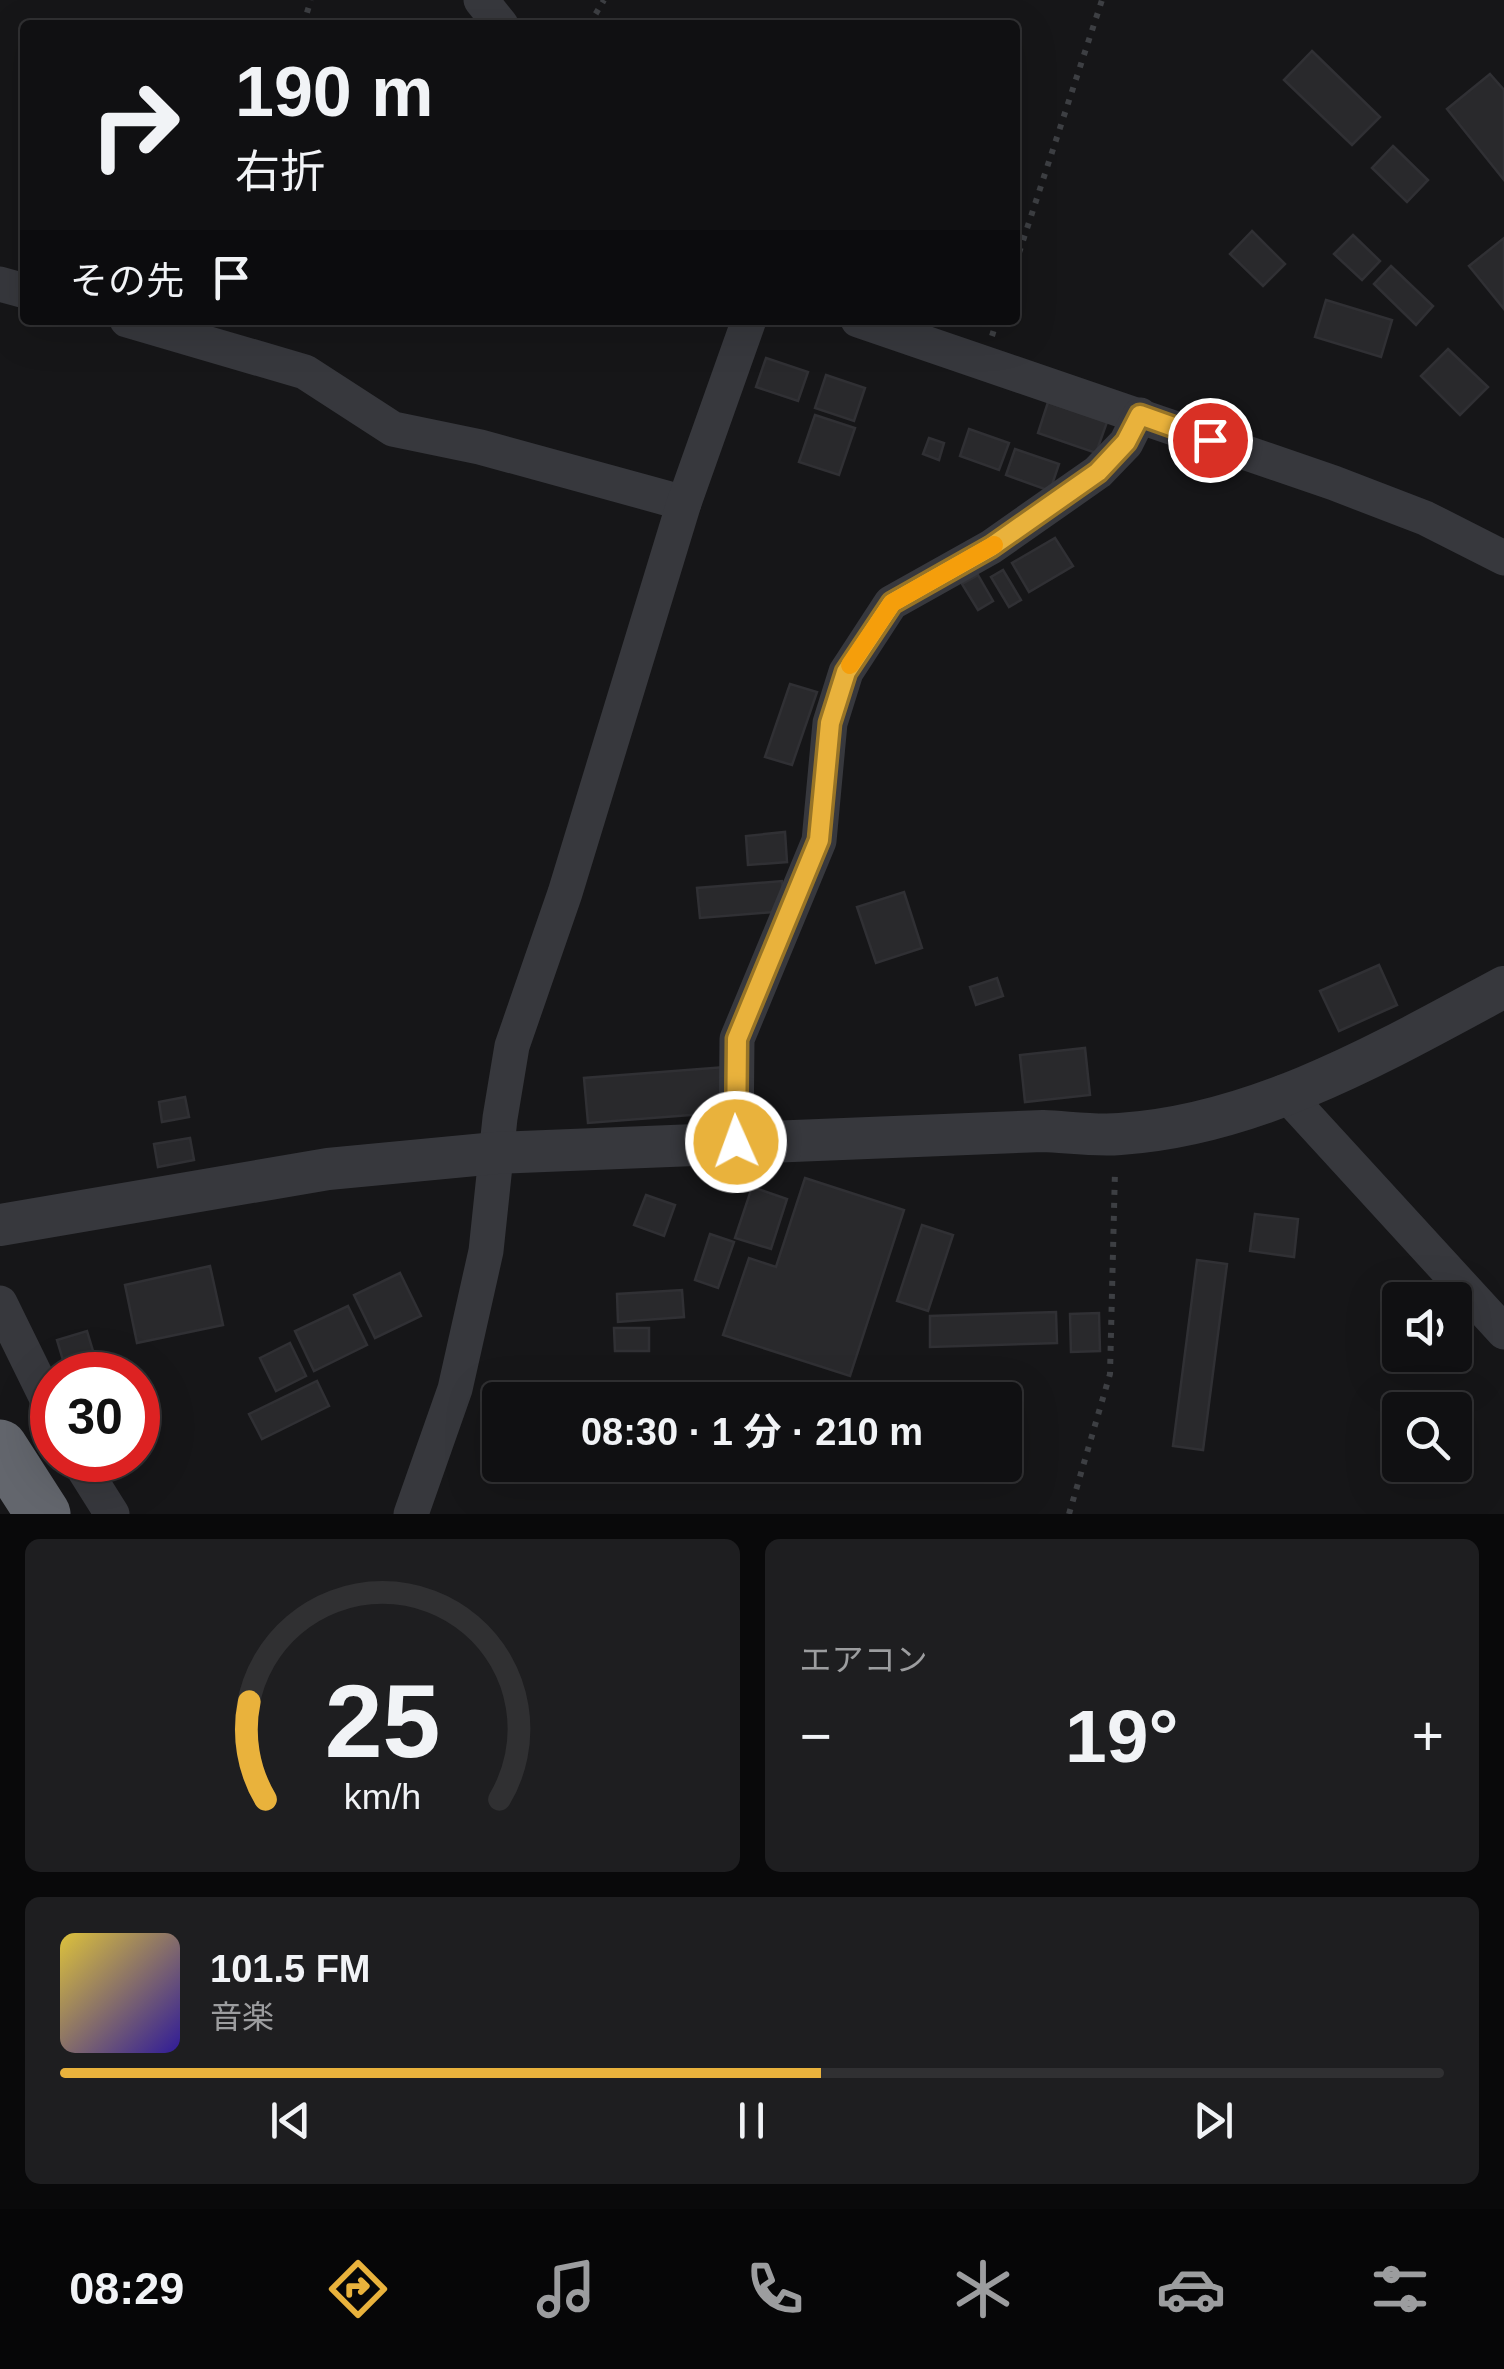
<!DOCTYPE html>
<html lang="ja">
<head>
<meta charset="utf-8">
<style>
	body { margin:0; font-family:Arial,"Noto Sans JP",sans-serif; background:#1e1e20; color:#f1f3f6; height:100vh; display:flex; flex-direction:column; font-size:38px; white-space:nowrap }
	* { box-sizing:border-box; margin:0 }
	p { font-size:32px; color:#9c9d9f }
	.icon { flex:none; width:55px; height:55px; fill:none; stroke:currentColor; stroke-width:2; stroke-linecap:round; stroke-linejoin:round }
	.map { position:relative; height:1514px; overflow:hidden }
	.sheet { display:flex; flex-direction:column; gap:25px; padding:25px; background:#09090a; flex:1 }
	.sheet>* { flex:none }
	.hud { position:absolute; left:20px; top:20px; width:1000px; height:305px; border-radius:10px; box-shadow:0 10px 40px #0002,0 0 0 2px #303032; background:#101012; color:#f1f3f6; overflow:hidden }
	.tools { position:absolute; left:1382px; top:1282px; display:grid; gap:20px }
	.tools a { display:grid; place-items:center; width:90px; height:90px; border-radius:10px; background:#101012; box-shadow:0 10px 40px #0002,0 0 0 2px #303032; font-size:50px }
	.speed { position:absolute; left:30px; top:1352px; display:flex; gap:20px; font-size:50px; font-weight:700; text-align:center }
	.speed>* { display:grid; place-content:center; width:130px; height:130px; border-radius:50%; background:#101012; box-shadow:0 10px 40px #0002,0 0 0 2px #303032; line-height:1 }
	.speed .limit { border:15px solid #d22; background:#fff; color:#111 }
	.pin { position:absolute; display:grid; place-items:center; width:85px; height:85px; color:#fff; margin:-42px; border:5px solid #fff; border-radius:50%; box-shadow:0 2px 10px #0007 }
	.me { position:absolute; width:110px; margin:-55px; rotate:358deg; stroke-linejoin:round; filter:drop-shadow(0 0 8px #0008) }
	.turn { display:flex; align-items:center; gap:35px; height:210px; padding:0 50px; font-size:45px }
	.turn .icon { width:130px; height:130px; stroke-width:2.5 }
	.turn b { display:block; font-size:70px; line-height:85px }
	.then { display:flex; align-items:center; height:95px; padding:0 50px; background:#0003; gap:20px; font-size:38px }
	.big { font-size:75px; font-weight:700; line-height:1.1 }
	.sheet .widget { flex:1; display:flex; flex-direction:column; justify-content:center; gap:15px; min-width:0; padding:0 35px; border-radius:15px; background:#1e1e20 }
	.sheet .dial { align-items:center; gap:0 }
	.dial svg { height:260px; overflow:visible; fill:none; stroke:#303032; stroke-width:7; stroke-linecap:round; text-anchor:middle }
	.dial text { fill:#f1f3f6; stroke:none }
	.song { display:flex; align-items:center; gap:30px }
	.cover { width:120px; height:120px; border-radius:15px; background:linear-gradient(135deg,hsl(50 70% 55%),hsl(250 70% 35%)) }
	.played { height:10px; border-radius:5px; background:linear-gradient(90deg,#e9b23c 55%,#303032 55%) }
	.keys { display:flex; justify-content:space-around; direction:ltr }
	.heat { display:flex; justify-content:space-between; align-items:center; font-size:55px; direction:ltr }
	.sheet .tiles { flex:1; display:grid; gap:25px; grid-template-columns:1fr 1fr }
	.widget:last-child { grid-column:span 2 }
	.trip { position:absolute; left:482px; top:1382px; width:540px; height:100px; border-radius:10px; background:#101012; box-shadow:0 10px 40px #0002,0 0 0 2px #303032; font-weight:700; line-height:100px; text-align:center }
	.tab-bar { display:flex; height:160px; justify-content:space-around; align-items:center; background:#060607; color:#9c9d9f }
	.tab-bar .icon { width:70px; height:70px }
	.tab-bar .current { color:#e9b23c }
	.tab-bar b { font-size:45px; color:#f1f3f6 }
	.map>svg:first-child { display:block }
</style>
</head>
<body>
<div class="map">
<svg width="1504" height="1514" viewBox="0 0 1504 1514">
	<rect width="100%" height="100%" fill="#161618"/>
	<g fill="#29292c" stroke="#303034" stroke-width="2.5">
		<path d="M1312,51L1380,117L1352,145L1284,80Z"/>
		<path d="M1490,74L1504,90V180L1447,109Z"/>
		<path d="M1393,146L1428,180L1407,202L1372,168Z"/>
		<path d="M1252,231L1285,264L1263,286L1230,254Z"/>
		<path d="M1353,235L1380,261L1362,280L1334,254Z"/>
		<path d="M1504,238V309L1469,266Z"/>
		<path d="M1391,266L1433,306L1416,325L1374,284Z"/>
		<path d="M1326,300L1392,320L1381,357L1315,337Z"/>
		<path d="M1448,349L1488,387L1460,415L1421,376Z"/>
		<path d="M766,358L808,372L798,401L756,387Z"/>
		<path d="M826,375L865,388L854,421L815,408Z"/>
		<path d="M1048,402L1107,422L1096,453L1038,433Z"/>
		<path d="M815,415L855,428L839,475L799,462Z"/>
		<path d="M969,429L1009,443L999,470L960,456Z"/>
		<path d="M929,438L944,443L939,460L923,454Z"/>
		<path d="M1015,449L1059,464L1050,491L1006,475Z"/>
		<path d="M1055,538L1073,566L1029,592L1012,563Z"/>
		<path d="M1003,570L1021,600L1009,607L991,577Z"/>
		<path d="M978,575L993,601L978,610L962,584Z"/>
		<path d="M790,684L817,692L792,765L765,757Z"/>
		<path d="M785,832L787,862L748,865L746,836Z"/>
		<path d="M782,881L785,911L700,918L697,888Z"/>
		<path d="M904,892L922,948L876,963L857,907Z"/>
		<path d="M1379,965L1397,1005L1339,1031L1320,991Z"/>
		<path d="M997,978L1003,996L976,1005L970,987Z"/>
		<path d="M1085,1048L1090,1095L1025,1102L1020,1055Z"/>
		<path d="M725,1067L729,1112L588,1123L584,1078Z"/>
		<path d="M185,1097L189,1117L162,1122L159,1102Z"/>
		<path d="M190,1138L194,1160L158,1167L154,1144Z"/>
		<path d="M805,1178L904,1210L850,1376L723,1335L749,1258L776,1267Z"/>
		<path d="M752,1187L787,1199L771,1249L735,1238Z"/>
		<path d="M646,1195L675,1205L664,1236L634,1225Z"/>
		<path d="M1255,1214L1298,1219L1294,1257L1250,1251Z"/>
		<path d="M922,1225L953,1235L928,1311L897,1301Z"/>
		<path d="M710,1234L734,1242L718,1288L695,1280Z"/>
		<path d="M1197,1260L1227,1264L1203,1450L1173,1446Z"/>
		<path d="M210,1266L223,1325L137,1343L125,1285Z"/>
		<path d="M400,1273L421,1316L375,1338L354,1295Z"/>
		<path d="M682,1290L684,1317L618,1322L617,1294Z"/>
		<path d="M348,1306L367,1345L314,1371L295,1331Z"/>
		<path d="M1056,1312L1057,1343L930,1347V1316Z"/>
		<path d="M1099,1313L1100,1351L1071,1352L1070,1314Z"/>
		<path d="M614,1328H649V1351H615Z"/>
		<path d="M87,1331L96,1361L66,1370L57,1340Z"/>
		<path d="M290,1343L306,1376L276,1391L260,1358Z"/>
		<path d="M317,1381L329,1406L262,1439L249,1414Z"/>
	</g>
	<g fill="none" stroke-linecap="round" stroke-linejoin="round">
		<g stroke="#3d3f43" stroke-width="6" stroke-dasharray="5 8" stroke-linecap="butt">
			<path d="M303,25L311,0"/>
			<path d="M589,25L604,0"/>
			<path d="M1015,265L1102,0"/>
			<path d="M992,336L997,320"/>
			<path d="M1069,1514L1110,1374L1115,1170"/>
		</g>
		<g stroke="#37383d" stroke-width="35">
			<path d="M481,0L501,25"/>
			<path d="M0,284L25,291"/>
			<path d="M127,320L305,372L393,429L480,447L684,503"/>
			<path d="M858,320L1334,483L1425,518L1504,558"/>
			<path d="M1284,1092L1504,1332"/>
			<path d="M736,1142L737,1039L819,841L830,723L846,672L891,603L991,547L1098,472L1126,443L1140,415"/>
			<path d="M0,1303L52,1409"/>
			<path d="M78,1460L112,1514"/>
			<path d="M411,1514L455,1389L486,1251L500,1118L512,1046L565,893L684,503L749,320"/>
		</g>
		<path stroke="#37383d" stroke-width="42" d="M0,1225L328,1169L496,1153L1043,1131C1068,1132 1094,1136 1120,1134C1258,1125 1385,1051 1504,987"/>
		<path stroke="#63666d" stroke-width="55" d="M0,1447L43,1514"/>
	</g>
	<g fill="none" stroke-linecap="round" stroke-linejoin="round">
		<g stroke="#977427" stroke-width="25">
			<path id="route" d="M736,1142L737,1039L819,840L830,723L846,672L892,603L991,547L1098,472L1126,442L1140,415L1210,440"/>
		</g>
		<use href="#route" stroke="#e9b23c" stroke-width="18"/>
		<path stroke="#f59e0b" stroke-width="18" d="M850,665L892,603L994,545"/>
	</g>
</svg>
<div class="tools">
<a><svg class="icon" aria-label="sound" viewBox="0 0 24 24"><path d="M4 9h4l5-4v14l-5-4H4zM17 9q2 3 0 6"/></svg></a>
<a><svg class="icon" aria-label="search" viewBox="0 0 24 24"><circle cx="10" cy="10" r="6"/><path d="M15 15l6 6"/></svg></a>
</div>
<div class="speed"><div class="limit">30</div></div>
<div class="pin" style="left:1210px;top:440px;background:#d93025"><svg class="icon" aria-label="arrive" viewBox="0 0 24 24"><path d="M6 21V4h12l-3 4 3 4H6"/></svg></div>
<svg class="me" style="left:736px;top:1142px" viewBox="-20 -20 40 40"><circle r="17" fill="#e9b23c" stroke="#fff" stroke-width="3"/><path d="M0-11L8 9 0 5-8 9z" fill="#fff"/></svg>
<div class="trip">08:30 · 1 分 · 210 m</div>
<div class="hud">
<div class="turn"><svg class="icon" aria-label="right" viewBox="0 0 24 24"><path d="M7 20v-9h11M14 6l5 5-5 5"/></svg><div><b>190 m</b>右折</div></div>
<div class="then">その先<svg class="icon" aria-label="arrive" viewBox="0 0 24 24"><path d="M6 21V4h12l-3 4 3 4H6"/></svg></div>
</div>
</div>
<section class="sheet">
<div class="tiles">
<div class="widget dial"><svg viewBox="0 0 100 80">
<path d="M14 69A42 42 0 1 1 86 69"/>
<path d="M14 69A42 42 0 0 1 9 39" stroke="#e9b23c"/>
<text x="50" y="56" font-size="32" font-weight="700">25</text>
<text x="50" y="72" font-size="11">km/h</text>
</svg></div>
<div class="widget"><p>エアコン</p>
<div class="heat"><a>−</a><b class="big">19°</b><a>+</a></div>
</div>
<div class="widget">
<div class="song"><i class="cover"></i><div><b>101.5 FM</b><p>音楽</p></div></div>
<div class="played"></div>
<div class="keys"><svg class="icon" aria-label="previous" viewBox="0 0 24 24"><path d="M18 5L8 12l10 7zM5 5v14"/></svg><svg class="icon" aria-label="pause" viewBox="0 0 24 24"><path d="M8 5v14M16 5v14"/></svg><svg class="icon" aria-label="next" viewBox="0 0 24 24"><path d="M6 5l10 7-10 7zM19 5v14"/></svg></div>
</div>
</div>
</section>
<nav class="tab-bar">
<b>08:29</b>
<svg class="icon current" aria-label="directions" viewBox="0 0 24 24"><path d="M12 3l9 9-9 9-9-9zM9 14v-3h6M13 9l2 2-2 2"/></svg>
<svg class="icon" aria-label="music" viewBox="0 0 24 24"><path d="M9 18V5l10-2v13"/><circle cx="6" cy="18" r="3"/><circle cx="16" cy="16" r="3"/></svg>
<svg class="icon" aria-label="phone" viewBox="0 0 24 24"><path d="M5 4h4l2 5-3 2q2 4 5 5l2-3 5 2v4C11 20 4 13 5 4z"/></svg>
<svg class="icon" aria-label="climate" viewBox="0 0 24 24"><path d="M12 3v18M4 7l16 10M4 17L20 7"/></svg>
<svg class="icon" aria-label="car" viewBox="0 0 24 24"><path d="M5 17H2v-5l4-1 3-4h7l3 4 3 1v5h-3M9 17h6M6 11h13"/><circle cx="7" cy="17" r="2"/><circle cx="17" cy="17" r="2"/></svg>
<svg class="icon" aria-label="filters" viewBox="0 0 24 24"><path d="M4 7h16M4 17h16"/><circle cx="9" cy="7" r="2"/><circle cx="15" cy="17" r="2"/></svg>
</nav>
</body>
</html>
